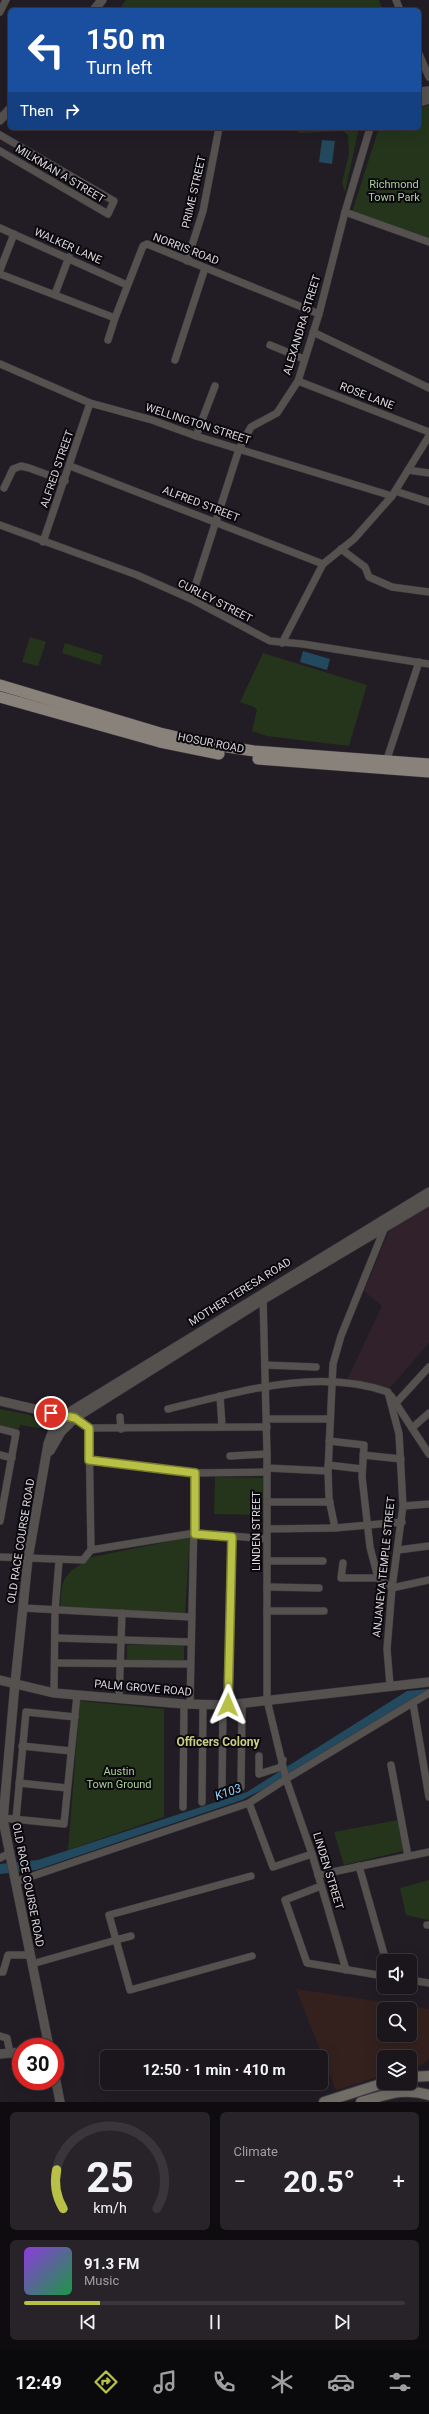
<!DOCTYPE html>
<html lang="en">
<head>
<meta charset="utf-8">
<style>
	body { margin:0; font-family:Roboto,sans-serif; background:#272329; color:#f1f3f6; height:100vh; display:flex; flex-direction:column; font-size:15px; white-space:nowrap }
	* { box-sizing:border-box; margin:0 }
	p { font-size:13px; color:#9f9fa3 }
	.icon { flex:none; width:22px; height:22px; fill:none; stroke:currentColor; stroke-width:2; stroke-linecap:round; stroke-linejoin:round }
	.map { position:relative; height:2102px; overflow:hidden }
	.side { display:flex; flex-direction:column; gap:10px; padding:10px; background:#0e0c0f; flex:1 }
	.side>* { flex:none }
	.hud { position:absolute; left:8px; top:8px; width:413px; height:122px; border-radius:6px; box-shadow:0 4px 16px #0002,0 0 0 1px #38353b; background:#1a4fa0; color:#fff; overflow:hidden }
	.tools { position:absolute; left:377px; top:1954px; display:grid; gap:8px }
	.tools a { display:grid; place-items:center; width:40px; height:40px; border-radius:6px; background:#1a161c; box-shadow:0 4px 16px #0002,0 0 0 1px #38353b; font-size:20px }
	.speed { position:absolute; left:12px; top:2038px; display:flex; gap:8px; font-size:20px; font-weight:700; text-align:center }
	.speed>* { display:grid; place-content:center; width:52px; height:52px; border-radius:50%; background:#1a161c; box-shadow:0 4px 16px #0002,0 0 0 1px #38353b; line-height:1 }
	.speed .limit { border:6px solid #d22; background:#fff; color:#111 }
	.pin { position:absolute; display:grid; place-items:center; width:34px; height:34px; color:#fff; margin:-17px; border:2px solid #fff; border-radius:50%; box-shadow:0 1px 4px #0007 }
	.me { position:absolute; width:44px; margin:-22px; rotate:1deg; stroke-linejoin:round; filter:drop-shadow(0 0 3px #0008) }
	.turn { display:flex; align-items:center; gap:14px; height:84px; padding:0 12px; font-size:18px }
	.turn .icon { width:52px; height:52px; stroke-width:2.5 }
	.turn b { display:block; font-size:28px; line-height:34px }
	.then { display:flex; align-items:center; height:38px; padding:0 12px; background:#0003; gap:8px; font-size:15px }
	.big { font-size:30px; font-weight:700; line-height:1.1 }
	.side .widget { flex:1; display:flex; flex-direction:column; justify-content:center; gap:6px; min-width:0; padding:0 14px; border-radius:6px; background:#272329 }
	.side .dial { align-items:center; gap:0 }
	.dial svg { height:104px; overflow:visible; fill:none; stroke:#38353b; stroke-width:7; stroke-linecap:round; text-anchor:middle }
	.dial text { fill:#f1f3f6; stroke:none }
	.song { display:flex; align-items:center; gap:12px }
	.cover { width:48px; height:48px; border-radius:6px; background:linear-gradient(135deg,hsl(270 70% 55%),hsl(140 70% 35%)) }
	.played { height:4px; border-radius:2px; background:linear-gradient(90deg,#b9c046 20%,#38353b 20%) }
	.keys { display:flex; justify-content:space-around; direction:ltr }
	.heat { display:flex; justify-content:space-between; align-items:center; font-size:22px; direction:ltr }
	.side .tiles { flex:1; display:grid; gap:10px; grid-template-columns:1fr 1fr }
	.widget:last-child { grid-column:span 2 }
	.trip { position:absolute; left:100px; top:2050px; width:228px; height:40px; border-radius:6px; background:#1a161c; box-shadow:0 4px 16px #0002,0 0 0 1px #38353b; font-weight:700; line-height:40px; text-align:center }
	.tabs { display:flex; height:64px; justify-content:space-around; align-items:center; background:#0a090b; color:#9f9fa3 }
	.tabs .icon { width:28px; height:28px }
	.tabs .current { color:#b9c046 }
	.tabs b { font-size:18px; color:#f1f3f6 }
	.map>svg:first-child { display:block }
</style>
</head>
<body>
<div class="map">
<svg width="429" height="2102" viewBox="0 0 429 2102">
	<rect width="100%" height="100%" fill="#221d25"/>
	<path fill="#34211e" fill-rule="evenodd" d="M296,1989L429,2009V2059L421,2065L410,2068V2057H384V2075L336,2090ZM384,2009H410V2035H384Z"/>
	<path fill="#31212b" d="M429,1205V1343L388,1390L369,1383L347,1380L382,1306L364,1291L390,1228Z"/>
	<g fill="#24351c">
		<path d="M126,0H379L383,10H119Z"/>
		<path d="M429,105V239L352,212L379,128H419V108Z"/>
		<path d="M289,128H359L345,192L342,183L349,154L348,135L343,131L300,133Z"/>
		<path d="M30,637L46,642L38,666L22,662Z"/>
		<path d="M65,643L103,655L100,665L62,653Z"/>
		<path d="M263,653L367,685L349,746L267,736L252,731L257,710L254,707L240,702Z"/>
		<path d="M0,1409L30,1415L41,1423L40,1428L20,1425L19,1429L0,1426Z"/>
		<path d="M215,1477L263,1478L262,1515L214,1514Z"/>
		<path d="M190,1537L185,1613L60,1608L62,1586L65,1578L72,1570L92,1557Z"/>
		<rect x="127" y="1645" width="57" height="16"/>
		<path d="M80,1701L164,1709V1817L68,1850Z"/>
		<path d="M398,1820L403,1851L344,1865L334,1832Z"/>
		<path d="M429,1880V1920L406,1915L400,1888Z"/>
	</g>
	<g fill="#22495d">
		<path d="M322,140L335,141L332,164L319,162Z"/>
		<path d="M303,651L330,659L327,670L300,662Z"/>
		<path d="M429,1689L291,1775L242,1800L36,1870L0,1874V1864L38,1860L247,1792L407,1691Z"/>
	</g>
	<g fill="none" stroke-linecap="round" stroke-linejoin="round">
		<g stroke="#3c373e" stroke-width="8">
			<g id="minor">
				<path d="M396,0L400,10"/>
				<path d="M0,12L6,0"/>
				<path d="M419,54L429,77"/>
				<path d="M0,135L114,201L108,214L0,151"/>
				<path d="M345,212L429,242"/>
				<path d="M0,228L127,285"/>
				<path d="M187,261L203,211L219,128"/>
				<path d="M0,270L14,234"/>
				<path d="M0,274L115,318L143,246L147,244L319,314"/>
				<path d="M55,294L69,257"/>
				<path d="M313,332L429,388"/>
				<path d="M108,340L115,318"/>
				<path d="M270,345L304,359"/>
				<path d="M175,360L205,268"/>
				<path d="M0,364L90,403L152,420L196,436L392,496"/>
				<path d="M298,381L429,432"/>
				<path d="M196,436L215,386"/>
				<path d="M70,466L323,564"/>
				<path d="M408,470L429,473"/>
				<path d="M4,488L13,469L21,466L29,468L65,481"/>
				<path d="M395,491L429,502"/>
				<path d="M0,525L137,575L191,599L270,641L303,644L429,664"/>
				<path d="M43,542L90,403"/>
				<path d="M341,549L365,567L369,577L392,587L429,592"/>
				<path d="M191,599L239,449L251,427L277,413L298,381L319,314L345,212L370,128"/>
				<path d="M282,643L323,564L354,539L392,496L429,436"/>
				<path d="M387,759L419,662"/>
				<path d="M385,1227L341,1336L333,1364L328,1471L329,1499L335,1528L402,1522"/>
				<path d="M263,1296L267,1454V1700L286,1779L312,1854L346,1970"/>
				<path d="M265,1365L316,1367"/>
				<path d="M220,1396L222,1426"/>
				<path d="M391,1396L429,1454"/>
				<path d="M396,1403L429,1367"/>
				<path d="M168,1409C239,1392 317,1367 388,1392L399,1434L403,1506L392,1588L387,1649L390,1685"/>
				<path d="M120,1417L121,1429"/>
				<path d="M75,1418L89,1428L267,1427"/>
				<path d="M267,1419H330"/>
				<path d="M89,1428L91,1550"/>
				<path d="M412,1428L429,1413"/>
				<path d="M0,1429L16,1433L0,1521"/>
				<path d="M329,1441L364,1445L362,1477L370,1547L378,1578L392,1588L429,1580"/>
				<path d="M0,1455L12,1458"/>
				<path d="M363,1455L401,1459"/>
				<path d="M230,1456L267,1454"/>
				<path d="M89,1460L189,1473L267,1472"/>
				<path d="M328,1465L362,1469"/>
				<path d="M267,1468L328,1471"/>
				<path d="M267,1502H330"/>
				<path d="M403,1506L429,1504"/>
				<path d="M267,1529L335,1528"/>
				<path d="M398,1550L429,1546"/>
				<path d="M0,1557L83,1560L91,1550L195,1533L267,1539"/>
				<path d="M267,1561H323"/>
				<path d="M343,1563L341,1578H378"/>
				<path d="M267,1587L319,1588"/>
				<path d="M23,1608L191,1617"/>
				<path d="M267,1611H324"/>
				<path d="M55,1638L191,1642"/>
				<path d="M55,1663L190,1664"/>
				<path d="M54,1693L55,1611L59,1561"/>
				<path d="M119,1699L122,1613"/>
				<path d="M413,1703L429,1797"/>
				<path d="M190,1704L195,1473"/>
				<path d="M228,1705L232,1537"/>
				<path d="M22,1746L71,1751"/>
				<path d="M259,1756V1774L281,1767L283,1760"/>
				<path d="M391,1765L408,1856"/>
				<path d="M19,1783L67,1788"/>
				<path d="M241,1787L242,1705"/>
				<path d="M222,1791L223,1705"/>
				<path d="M202,1802L203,1705"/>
				<path d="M249,1803L273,1867L312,1854"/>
				<path d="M183,1807L184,1704"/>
				<path d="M3,1818L64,1824L77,1695"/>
				<path d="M16,1819L26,1712L75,1717"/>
				<path d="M0,1858L10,1853"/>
				<path d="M359,1866L386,1961"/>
				<path d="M318,1875L429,1852"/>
				<path d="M15,1882L249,1803L286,1779L429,1693"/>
				<path d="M321,1886L285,1900L307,1963L384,1976"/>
				<path d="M427,1925H429"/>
				<path d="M131,1936L116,1940L130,1990L252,1956"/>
				<path d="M32,1964L116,1940L109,1915L251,1876"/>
				<path d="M0,1972H3L8,1955H30"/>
				<path d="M410,1980L429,1983"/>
				<path d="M0,2036L7,2038L10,2053"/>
			</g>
		</g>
		<g stroke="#3c373e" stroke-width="10">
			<g id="tertiary">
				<path d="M94,10L102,0"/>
				<path d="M419,92L429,91"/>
				<path d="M419,102L429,99"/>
				<path d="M0,120L10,109"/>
				<path d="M0,1401L69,1417"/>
				<path d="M50,1451L61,1432L75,1418L264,1299L429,1201"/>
				<path d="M0,1680L54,1693L184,1704L228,1705L429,1682"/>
				<path d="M49,2047L3,1820L15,1683L28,1559L48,1444C53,1428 59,1419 73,1410L429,1192"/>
				<path d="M0,2054L21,2052"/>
				<path d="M55,2076L60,2102"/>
			</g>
		</g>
		<g stroke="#3c373e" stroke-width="12">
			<g id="secondary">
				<path d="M410,2077L429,2076"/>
				<path d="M324,2102L384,2083"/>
				<path d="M361,2102C386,2095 403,2087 429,2095"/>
			</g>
		</g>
		<g stroke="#3c373e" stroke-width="12">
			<g id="primary">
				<path d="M0,685L160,733L208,744L254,751L429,764"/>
				<path d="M0,697L160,742L219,754"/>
				<path d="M258,759L429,772"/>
			</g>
		</g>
		<use href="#minor" stroke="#54514e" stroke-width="7"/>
		<use href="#tertiary" stroke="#54514e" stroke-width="9"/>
		<use href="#secondary" stroke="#716d67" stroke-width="10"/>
		<use href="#primary" stroke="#88827b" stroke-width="11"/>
	</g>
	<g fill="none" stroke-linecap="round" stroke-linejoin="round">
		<g stroke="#787d2e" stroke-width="10">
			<path id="route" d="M51,1413L75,1418L89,1428V1460L195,1473V1534L232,1537L228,1705"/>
		</g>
		<use href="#route" stroke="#b9c046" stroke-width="7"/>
	</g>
	<g text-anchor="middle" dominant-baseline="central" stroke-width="4" stroke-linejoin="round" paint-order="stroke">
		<g font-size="11" fill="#d9d6db" stroke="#0a080c">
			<text transform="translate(60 174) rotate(31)">MILKMAN A STREET</text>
			<text transform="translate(194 192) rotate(-77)">PRIME STREET</text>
			<text transform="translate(68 246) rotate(24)">WALKER LANE</text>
			<text transform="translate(186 249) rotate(21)">NORRIS ROAD</text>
			<text transform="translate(302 325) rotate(-73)">ALEXANDRA STREET</text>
			<text transform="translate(367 396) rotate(21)">ROSE LANE</text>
			<text transform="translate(198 424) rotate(18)">WELLINGTON STREET</text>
			<text transform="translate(57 469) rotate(-71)">ALFRED STREET</text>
			<text transform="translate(201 504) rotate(21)">ALFRED STREET</text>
			<text transform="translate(215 601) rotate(27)">CURLEY STREET</text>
			<text transform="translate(211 743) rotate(11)">HOSUR ROAD</text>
			<text transform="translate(240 1292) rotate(-32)">MOTHER TERESA ROAD</text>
			<text transform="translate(256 1531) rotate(-90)">LINDEN STREET</text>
			<text transform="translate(21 1541) rotate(-81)">OLD RACE COURSE ROAD</text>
			<text transform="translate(384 1567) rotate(-84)">ANJANEYA TEMPLE STREET</text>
			<text transform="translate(143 1688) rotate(5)">PALM GROVE ROAD</text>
			<text transform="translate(328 1871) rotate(73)">LINDEN STREET</text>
			<text transform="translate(28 1885) rotate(79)">OLD RACE COURSE ROAD</text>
		</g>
		<g font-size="11" fill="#a9d098" stroke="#0a080c">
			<text x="394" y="184">Richmond<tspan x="394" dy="13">Town Park</tspan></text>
			<text x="119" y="1771">Austin<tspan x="119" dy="13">Town Ground</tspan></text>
		</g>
		<g font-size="12" font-weight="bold" fill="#c8cf81" stroke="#0a080c">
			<text x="218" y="1742">Officers Colony</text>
		</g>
		<g font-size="12" font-style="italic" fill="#92d6fc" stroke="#0a080c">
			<text transform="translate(228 1792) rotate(-20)">K103</text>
		</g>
	</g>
</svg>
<div class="tools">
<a><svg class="icon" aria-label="sound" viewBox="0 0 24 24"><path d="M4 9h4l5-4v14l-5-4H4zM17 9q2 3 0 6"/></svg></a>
<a><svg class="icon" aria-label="search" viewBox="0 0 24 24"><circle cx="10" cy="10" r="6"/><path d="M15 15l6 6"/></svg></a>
<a><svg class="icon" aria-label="layers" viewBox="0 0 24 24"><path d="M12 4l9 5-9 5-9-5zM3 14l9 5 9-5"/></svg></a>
</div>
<div class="speed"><div class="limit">30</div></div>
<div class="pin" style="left:51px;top:1413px;background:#d93025"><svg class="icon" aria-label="arrive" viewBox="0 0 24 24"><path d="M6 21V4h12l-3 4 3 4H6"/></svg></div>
<svg class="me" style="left:228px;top:1705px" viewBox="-20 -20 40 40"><path d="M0-17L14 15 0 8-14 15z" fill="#b9c046" stroke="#fff" stroke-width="4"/></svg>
<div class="trip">12:50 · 1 min · 410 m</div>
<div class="hud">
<div class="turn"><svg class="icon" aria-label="left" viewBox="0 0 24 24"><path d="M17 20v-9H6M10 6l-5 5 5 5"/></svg><div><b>150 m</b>Turn left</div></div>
<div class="then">Then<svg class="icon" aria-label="right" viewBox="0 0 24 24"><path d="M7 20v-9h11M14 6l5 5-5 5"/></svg></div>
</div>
</div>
<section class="side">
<div class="tiles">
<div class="widget dial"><svg viewBox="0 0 100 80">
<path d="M14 69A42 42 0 1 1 86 69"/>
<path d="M14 69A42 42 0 0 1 9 39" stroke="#b9c046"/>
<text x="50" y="56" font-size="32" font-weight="700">25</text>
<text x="50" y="72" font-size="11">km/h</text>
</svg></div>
<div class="widget"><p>Climate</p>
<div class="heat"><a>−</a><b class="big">20.5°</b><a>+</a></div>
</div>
<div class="widget">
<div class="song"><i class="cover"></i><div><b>91.3 FM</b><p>Music</p></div></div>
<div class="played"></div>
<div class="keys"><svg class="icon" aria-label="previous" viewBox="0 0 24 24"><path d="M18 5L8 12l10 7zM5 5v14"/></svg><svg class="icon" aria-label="pause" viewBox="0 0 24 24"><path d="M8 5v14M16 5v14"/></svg><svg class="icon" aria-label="next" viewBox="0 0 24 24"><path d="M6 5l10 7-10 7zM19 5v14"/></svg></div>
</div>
</div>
</section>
<nav class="tabs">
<b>12:49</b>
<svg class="icon current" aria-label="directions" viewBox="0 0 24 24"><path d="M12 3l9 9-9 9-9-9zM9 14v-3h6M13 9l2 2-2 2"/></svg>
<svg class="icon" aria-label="music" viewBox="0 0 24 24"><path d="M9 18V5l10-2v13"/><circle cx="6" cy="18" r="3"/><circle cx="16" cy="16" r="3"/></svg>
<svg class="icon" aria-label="phone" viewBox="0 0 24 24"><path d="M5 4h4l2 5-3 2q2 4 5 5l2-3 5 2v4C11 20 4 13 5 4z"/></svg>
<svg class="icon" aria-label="climate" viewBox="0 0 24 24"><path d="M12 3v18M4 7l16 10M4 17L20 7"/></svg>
<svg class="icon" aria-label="car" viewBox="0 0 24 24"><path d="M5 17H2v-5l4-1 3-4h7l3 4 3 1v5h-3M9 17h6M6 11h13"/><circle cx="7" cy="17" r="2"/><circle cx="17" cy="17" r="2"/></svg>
<svg class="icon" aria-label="filters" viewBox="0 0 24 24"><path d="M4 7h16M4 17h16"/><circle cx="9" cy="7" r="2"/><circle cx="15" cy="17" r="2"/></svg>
</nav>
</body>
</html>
